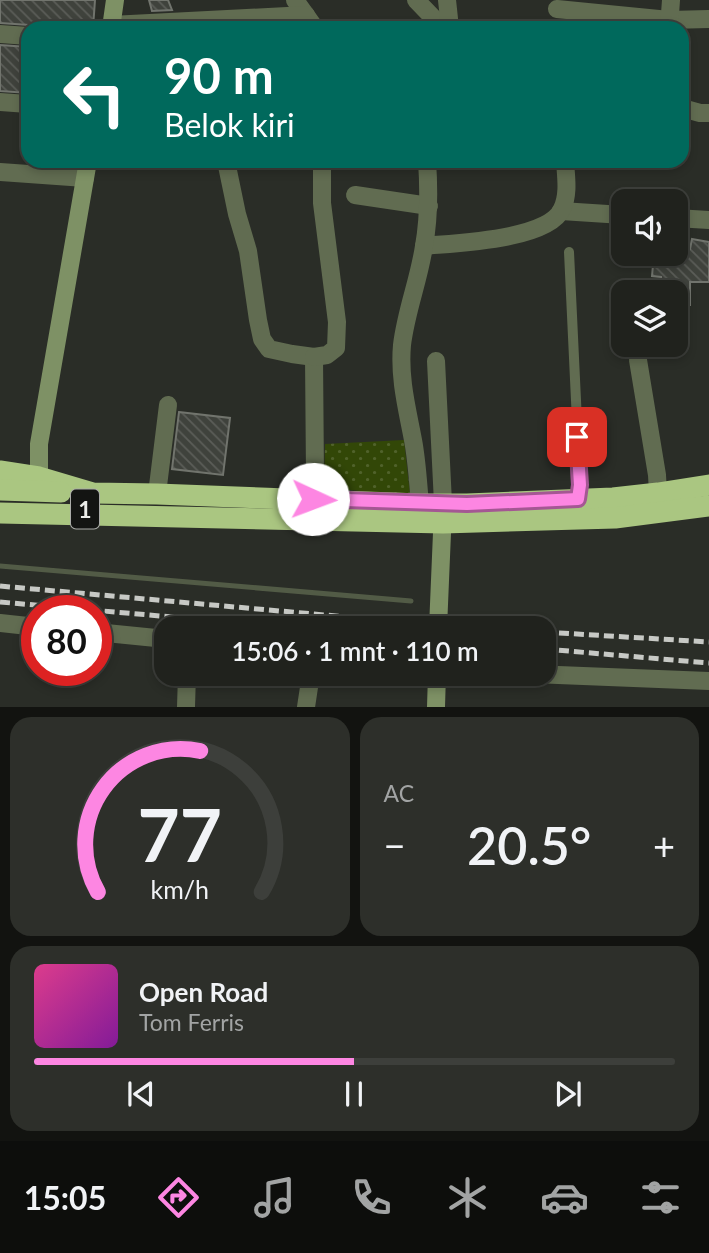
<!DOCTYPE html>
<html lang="id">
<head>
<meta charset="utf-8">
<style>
	body { margin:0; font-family:Lato,sans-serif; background:#2d2f2a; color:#f1f3f6; height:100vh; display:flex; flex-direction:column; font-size:26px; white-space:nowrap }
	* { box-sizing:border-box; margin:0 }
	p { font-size:23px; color:#a2a4a4 }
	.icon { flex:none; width:38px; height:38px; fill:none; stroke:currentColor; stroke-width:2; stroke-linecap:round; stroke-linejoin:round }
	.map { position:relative; height:707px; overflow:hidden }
	.sheet { display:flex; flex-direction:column; gap:10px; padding:10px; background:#121310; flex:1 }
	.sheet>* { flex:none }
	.banner { position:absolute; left:21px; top:21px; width:668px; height:147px; border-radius:21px; box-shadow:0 4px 10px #0003,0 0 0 2px #3d3f3b; background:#00695c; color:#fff; overflow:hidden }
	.tools { position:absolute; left:611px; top:189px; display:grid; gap:14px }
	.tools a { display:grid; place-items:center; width:77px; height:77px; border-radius:14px; background:#20221d; box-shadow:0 4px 10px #0003,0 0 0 2px #3d3f3b; font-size:35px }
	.speed { position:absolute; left:21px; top:595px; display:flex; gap:14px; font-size:35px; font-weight:700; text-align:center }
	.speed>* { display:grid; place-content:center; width:91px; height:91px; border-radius:50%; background:#20221d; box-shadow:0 4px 10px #0003,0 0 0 2px #3d3f3b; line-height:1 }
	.speed .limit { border:10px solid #d22; background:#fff; color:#111 }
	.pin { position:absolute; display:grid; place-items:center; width:60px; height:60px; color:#fff; margin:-30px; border-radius:14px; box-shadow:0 4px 10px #0006 }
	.me { position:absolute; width:77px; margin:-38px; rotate:92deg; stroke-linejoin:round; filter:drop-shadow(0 0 5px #0008) }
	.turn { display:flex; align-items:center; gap:24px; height:147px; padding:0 28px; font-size:32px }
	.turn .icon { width:91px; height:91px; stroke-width:2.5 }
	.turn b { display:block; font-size:49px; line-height:60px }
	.big { font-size:52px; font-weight:600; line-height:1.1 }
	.sheet .card { flex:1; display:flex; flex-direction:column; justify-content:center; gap:10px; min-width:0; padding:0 24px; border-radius:21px; background:#2d2f2a }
	.sheet .dial { align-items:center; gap:0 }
	.dial svg { height:182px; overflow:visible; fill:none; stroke:#3d3f3b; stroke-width:7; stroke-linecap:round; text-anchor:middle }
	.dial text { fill:#f1f3f6; stroke:none }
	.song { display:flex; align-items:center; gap:21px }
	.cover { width:84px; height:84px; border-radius:10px; background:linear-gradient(135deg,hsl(330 70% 55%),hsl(290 70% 35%)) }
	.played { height:7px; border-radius:4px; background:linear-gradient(90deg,#fd86e2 50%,#3d3f3b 50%) }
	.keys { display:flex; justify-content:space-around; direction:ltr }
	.heat { display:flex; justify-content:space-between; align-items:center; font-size:38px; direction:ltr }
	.sheet .tiles { flex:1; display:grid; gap:10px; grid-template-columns:1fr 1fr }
	.card:last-child { grid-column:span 2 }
	.trip { position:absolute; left:154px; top:616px; width:402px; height:70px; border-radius:21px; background:#20221d; box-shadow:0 4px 10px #0003,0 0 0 2px #3d3f3b; font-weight:600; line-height:70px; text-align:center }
	.menu { display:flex; height:112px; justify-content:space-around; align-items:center; background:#0d0e0c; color:#a2a4a4 }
	.menu .icon { width:49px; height:49px }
	.menu .current { color:#fd86e2 }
	.menu b { font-size:32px; color:#f1f3f6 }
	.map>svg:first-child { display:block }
</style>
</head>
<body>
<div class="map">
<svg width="709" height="707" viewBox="0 0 709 707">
	<defs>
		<pattern id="grass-dots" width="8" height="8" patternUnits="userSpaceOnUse" patternTransform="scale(1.75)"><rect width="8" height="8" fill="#324707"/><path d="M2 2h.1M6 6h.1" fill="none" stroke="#50622b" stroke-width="1.8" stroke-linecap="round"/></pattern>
		<pattern id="building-back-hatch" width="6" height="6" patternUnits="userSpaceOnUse" patternTransform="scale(1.75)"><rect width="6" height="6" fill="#3f423c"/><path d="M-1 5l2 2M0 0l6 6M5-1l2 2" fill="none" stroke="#5b5d58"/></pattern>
	</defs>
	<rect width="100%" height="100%" fill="#2a2d27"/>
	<path fill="url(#grass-dots)" d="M404,440L410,494H386L324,487L325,444Z"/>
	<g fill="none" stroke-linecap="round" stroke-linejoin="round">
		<path stroke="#525b46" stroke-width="5" d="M0,566L411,601"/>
	</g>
	<g fill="url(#building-back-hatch)" stroke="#71746d" stroke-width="2">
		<path d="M0,0H95L93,28H36L29,25L0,23Z"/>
		<path d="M149,0H168L172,10L152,11Z"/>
		<path d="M0,45L28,47V93L0,91Z"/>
		<path d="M692,239L709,242V282H690V305H676V292H661V277L652,276L654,254H676L677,247L690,249Z"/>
		<path d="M179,412L230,418L223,475L172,469Z"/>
	</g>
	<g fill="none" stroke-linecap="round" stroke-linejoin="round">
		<path stroke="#616c51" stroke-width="10" d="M569,252L580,485L578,499"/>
		<g stroke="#616c51" stroke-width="18">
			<path d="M295,0L315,28"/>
			<path d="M416,0L443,28"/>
			<path d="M447,0L450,28"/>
			<path d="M557,9L669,20L709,19"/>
			<path d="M111,25L306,15"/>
			<path d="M669,28L671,0"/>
			<path d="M0,34L28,36"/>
			<path d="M0,102L28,104"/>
			<path d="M682,108L700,113H709"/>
			<path d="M226,161L237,214L248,251L258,320L262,339L269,349L292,354L314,357L315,476L313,499"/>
			<path d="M0,172L85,178"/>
			<path d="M355,195L429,206"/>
			<path d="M561,211L623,215"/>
			<path d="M676,218L709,220"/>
			<path d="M424,246C455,243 548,240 562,209C569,194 566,177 565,161"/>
			<path d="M314,357L327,355L336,348L337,322L322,203V161"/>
			<path d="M638,360L657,475L658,493"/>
			<path d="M436,361L443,503"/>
			<path d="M157,494L168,405"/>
			<path d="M420,504C418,483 417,461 413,440C407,408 399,378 402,345C406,311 419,280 424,246C429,218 429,189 427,161"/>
			<path d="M0,623L37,627"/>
			<path d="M96,632L166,639"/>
			<path d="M533,674L709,681"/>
			<path d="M186,707L187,674"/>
			<path d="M306,707L311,674"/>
		</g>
		<g stroke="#7e9165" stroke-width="18">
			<path d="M111,28L115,0"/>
			<path d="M39,477V444L88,161"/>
			<path d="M438,628L443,509"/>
			<path d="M436,707L437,674"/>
		</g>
		<g stroke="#aac681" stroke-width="21">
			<path d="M0,471L39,477L93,493L157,494L420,504H467L613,498L658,493L709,485"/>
			<path d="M0,490L61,492"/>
			<path d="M0,513L443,523L615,518L709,506"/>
		</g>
		<g stroke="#c7c9c5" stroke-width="5" stroke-dasharray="10 5" stroke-linecap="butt">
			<path d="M0,586L437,625L488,628"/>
			<path d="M0,602L298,628"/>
			<path d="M544,632L709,642"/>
			<path d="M544,649L709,663"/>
		</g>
	</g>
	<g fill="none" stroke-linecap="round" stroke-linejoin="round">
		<g stroke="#a45793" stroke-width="18">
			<path id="route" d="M313,499L467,504L578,499L580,485L577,437"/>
		</g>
		<use href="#route" stroke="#fd86e2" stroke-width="12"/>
	</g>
	<g text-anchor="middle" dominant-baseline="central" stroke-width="7" stroke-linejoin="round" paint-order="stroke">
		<rect fill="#131412" stroke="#aaaba8" stroke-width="2" x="71" y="489.5" width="28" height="39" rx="5"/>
		<g font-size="23" font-weight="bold" fill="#eaece8">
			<text x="85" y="509">1</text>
		</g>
	</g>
</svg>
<div class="tools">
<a><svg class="icon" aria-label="sound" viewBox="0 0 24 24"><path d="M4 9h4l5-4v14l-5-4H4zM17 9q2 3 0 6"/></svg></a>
<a><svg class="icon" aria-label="layers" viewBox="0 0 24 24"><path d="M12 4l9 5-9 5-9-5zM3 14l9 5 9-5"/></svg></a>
</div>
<div class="speed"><div class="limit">80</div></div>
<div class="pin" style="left:577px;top:437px;background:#d93025"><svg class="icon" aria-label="arrive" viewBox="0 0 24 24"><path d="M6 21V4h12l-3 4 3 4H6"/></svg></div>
<svg class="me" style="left:313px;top:499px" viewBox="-20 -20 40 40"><circle r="19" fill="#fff"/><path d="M0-13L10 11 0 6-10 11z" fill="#fd86e2"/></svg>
<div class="trip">15:06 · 1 mnt · 110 m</div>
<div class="banner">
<div class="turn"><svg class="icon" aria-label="left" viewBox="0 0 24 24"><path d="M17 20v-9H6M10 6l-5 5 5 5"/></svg><div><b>90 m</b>Belok kiri</div></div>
</div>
</div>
<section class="sheet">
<div class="tiles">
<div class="card dial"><svg viewBox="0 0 100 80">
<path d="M14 69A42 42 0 1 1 86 69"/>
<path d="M14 69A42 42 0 0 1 59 7" stroke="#fd86e2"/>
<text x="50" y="56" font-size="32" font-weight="700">77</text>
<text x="50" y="72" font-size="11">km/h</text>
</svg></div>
<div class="card"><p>AC</p>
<div class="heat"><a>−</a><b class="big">20.5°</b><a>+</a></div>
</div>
<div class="card">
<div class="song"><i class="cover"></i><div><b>Open Road</b><p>Tom Ferris</p></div></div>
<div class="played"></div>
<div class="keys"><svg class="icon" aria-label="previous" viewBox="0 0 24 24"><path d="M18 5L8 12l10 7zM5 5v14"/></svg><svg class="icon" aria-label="pause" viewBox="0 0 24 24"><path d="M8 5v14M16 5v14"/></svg><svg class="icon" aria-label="next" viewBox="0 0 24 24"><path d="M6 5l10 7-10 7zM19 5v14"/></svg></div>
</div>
</div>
</section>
<nav class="menu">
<b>15:05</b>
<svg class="icon current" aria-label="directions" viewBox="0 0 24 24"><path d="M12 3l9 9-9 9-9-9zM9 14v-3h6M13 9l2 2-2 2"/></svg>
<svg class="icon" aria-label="music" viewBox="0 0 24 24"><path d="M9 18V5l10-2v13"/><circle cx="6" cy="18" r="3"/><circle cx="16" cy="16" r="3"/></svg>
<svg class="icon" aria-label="phone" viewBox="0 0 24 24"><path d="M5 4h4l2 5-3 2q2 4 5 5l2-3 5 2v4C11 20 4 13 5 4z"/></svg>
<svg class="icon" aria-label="climate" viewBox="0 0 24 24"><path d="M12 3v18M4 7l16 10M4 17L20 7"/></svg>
<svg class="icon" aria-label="car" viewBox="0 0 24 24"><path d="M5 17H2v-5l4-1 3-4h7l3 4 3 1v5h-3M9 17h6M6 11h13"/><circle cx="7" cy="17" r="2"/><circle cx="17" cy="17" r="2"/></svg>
<svg class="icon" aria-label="filters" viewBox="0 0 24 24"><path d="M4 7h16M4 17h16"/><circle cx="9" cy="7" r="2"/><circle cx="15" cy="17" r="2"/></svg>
</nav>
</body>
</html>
